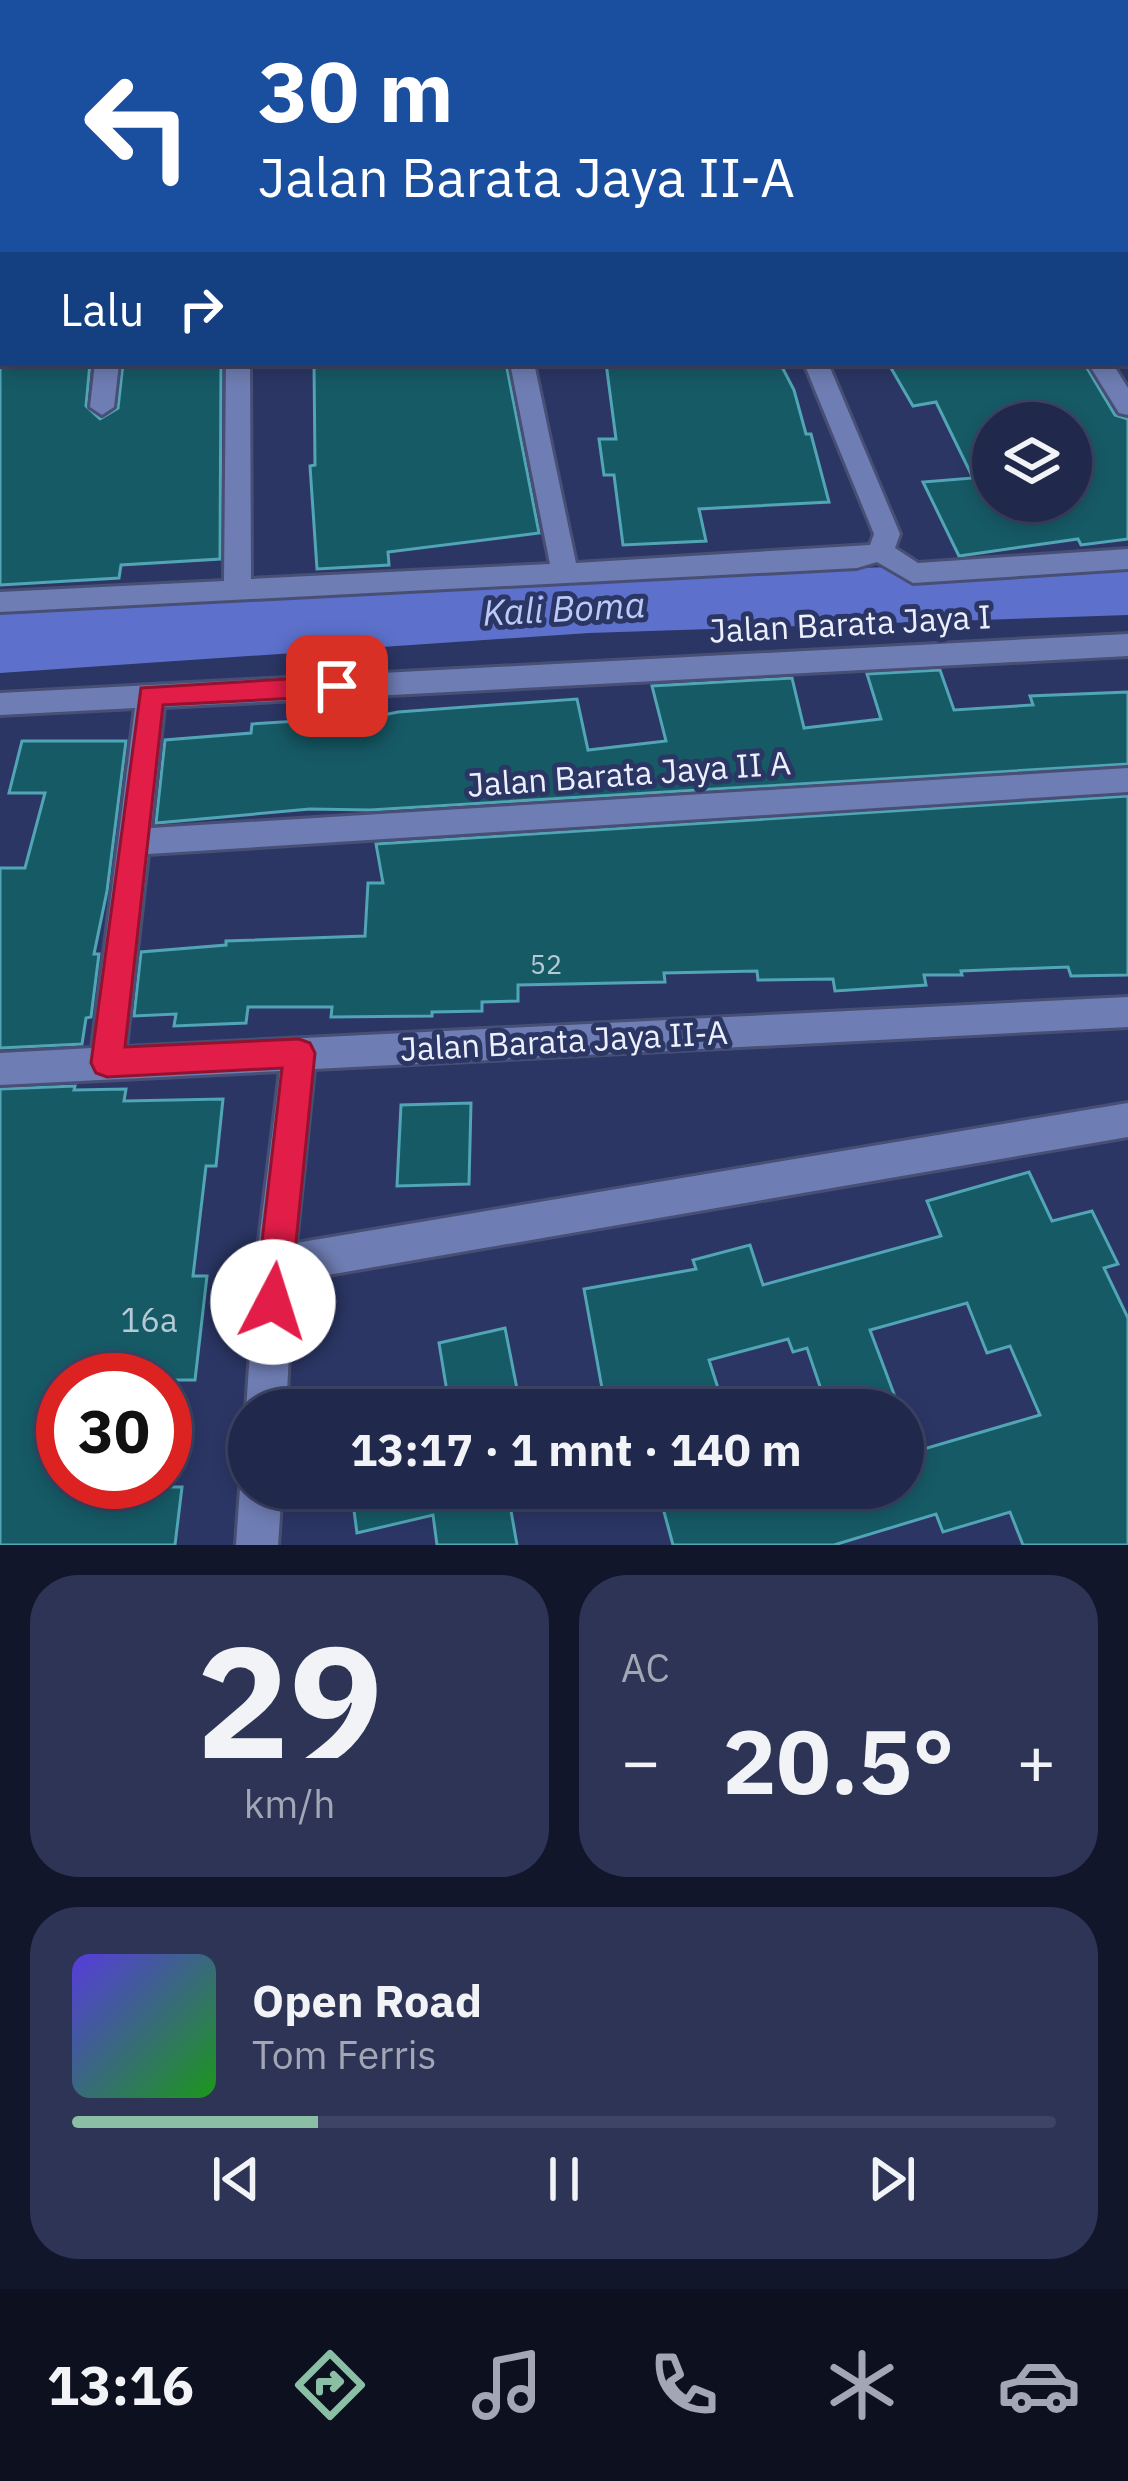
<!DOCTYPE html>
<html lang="id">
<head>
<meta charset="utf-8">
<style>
	body { margin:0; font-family:"IBM Plex Sans",sans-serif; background:#2d3456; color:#f1f3f6; height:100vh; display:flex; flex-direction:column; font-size:45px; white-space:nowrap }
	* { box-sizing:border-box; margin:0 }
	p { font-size:39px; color:#a2a6b5 }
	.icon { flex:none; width:66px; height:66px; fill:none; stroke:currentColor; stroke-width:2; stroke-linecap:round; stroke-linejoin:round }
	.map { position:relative; height:1545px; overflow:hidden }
	.details { display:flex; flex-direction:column; gap:30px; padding:30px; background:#12162a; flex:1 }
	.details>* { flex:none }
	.top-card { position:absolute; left:0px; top:0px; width:1128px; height:366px; box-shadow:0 6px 18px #0003,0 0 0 3px #3d4464; background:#1a4fa0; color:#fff; overflow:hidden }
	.buttons { position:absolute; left:972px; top:402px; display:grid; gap:24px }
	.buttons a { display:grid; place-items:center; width:120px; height:120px; border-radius:50%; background:#20284c; box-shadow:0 6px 18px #0003,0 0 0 3px #3d4464; font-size:60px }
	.speed { position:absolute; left:36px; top:1353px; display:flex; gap:24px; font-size:60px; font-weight:700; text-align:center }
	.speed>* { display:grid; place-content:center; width:156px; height:156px; border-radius:50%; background:#20284c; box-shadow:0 6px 18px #0003,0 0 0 3px #3d4464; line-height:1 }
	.speed .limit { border:18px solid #d22; background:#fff; color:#111 }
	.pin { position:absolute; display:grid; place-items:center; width:102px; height:102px; color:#fff; margin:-51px; border-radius:24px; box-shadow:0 6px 18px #0006 }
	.me { position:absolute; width:132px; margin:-66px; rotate:5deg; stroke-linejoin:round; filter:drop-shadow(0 0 9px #0008) }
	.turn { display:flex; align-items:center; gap:42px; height:252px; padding:0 60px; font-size:54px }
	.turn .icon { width:156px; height:156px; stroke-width:2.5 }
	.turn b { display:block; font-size:84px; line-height:102px }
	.then { display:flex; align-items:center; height:114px; padding:0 60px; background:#0003; gap:24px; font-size:45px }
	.big { font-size:90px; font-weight:700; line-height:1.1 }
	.details .card { flex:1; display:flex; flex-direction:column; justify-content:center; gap:18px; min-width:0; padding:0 42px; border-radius:48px; background:#2d3456 }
	.details .dial { align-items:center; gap:0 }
	.dial b { font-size:156px; line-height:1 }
	.song { display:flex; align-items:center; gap:36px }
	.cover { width:144px; height:144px; border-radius:18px; background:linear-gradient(135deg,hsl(250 70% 55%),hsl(120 70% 35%)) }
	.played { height:12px; border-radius:6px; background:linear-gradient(90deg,#8abfa5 25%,#3d4464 25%) }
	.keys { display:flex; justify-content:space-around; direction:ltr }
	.heat { display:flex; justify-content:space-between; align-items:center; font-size:66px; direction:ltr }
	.details .tiles { flex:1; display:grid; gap:30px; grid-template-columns:1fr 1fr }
	.card:last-child { grid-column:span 2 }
	.trip { position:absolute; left:228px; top:1389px; width:696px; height:120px; border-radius:60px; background:#20284c; box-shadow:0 6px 18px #0003,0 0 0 3px #3d4464; font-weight:700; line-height:120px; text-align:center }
	.tabs { display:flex; height:192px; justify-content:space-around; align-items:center; background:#0d101e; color:#a2a6b5 }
	.tabs .icon { width:84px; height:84px }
	.tabs .current { color:#8abfa5 }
	.tabs b { font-size:54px; color:#f1f3f6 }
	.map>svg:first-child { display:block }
</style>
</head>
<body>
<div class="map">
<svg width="1128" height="1545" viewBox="0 0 1128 1545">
	<rect width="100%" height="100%" fill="#2b3665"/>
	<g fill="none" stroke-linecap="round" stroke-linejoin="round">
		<path fill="#5d71cc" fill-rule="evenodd" d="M1128,559V615L589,633L0,673V613L589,577Z"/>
	</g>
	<g fill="#165a66" stroke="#51a5b5" stroke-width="3" fill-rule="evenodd">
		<path d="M90,363L86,406L100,419L118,408L123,363H221L220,559L121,565L119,578L0,585V365Z"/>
		<path d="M314,363H506L539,533L388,552L389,565L317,569L310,466L315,465Z"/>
		<path d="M606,363H780L794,390L806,434H811L829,502L699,509L706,541L623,545L614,475H604L599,439H616Z"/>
		<path d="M921,363H1084L1115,415L1128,419V539L1081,545L1078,539L959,556L923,482L973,478L936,402L913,406L891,368ZM993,423H1071V501H993Z"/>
		<path d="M940,670L954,710L1033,705L1030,696L1128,692V764L370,810L310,809L156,823L165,740L251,733L252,724L314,720V729L398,712L577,699L588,750L666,741L652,686L792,678L804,728L881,719L867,674Z"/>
		<path d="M22,741H126L107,891L94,954H99L91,1017L86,1018L82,1044L0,1048V868H25L45,793H9Z"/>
		<path d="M1128,796V975L1071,976L1068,967L961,971L962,975H924L926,985L835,991L833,979L758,980L757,971L664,973L665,982L518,985V1001L482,1002V1011L432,1012V1016L331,1017L332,1007H248L246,1023L174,1026L176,1014L134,1016L141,952L226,945V941L365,936L368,883H383L376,844Z"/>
		<path d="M75,1086L74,1090L126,1089L124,1101L223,1099L216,1166H206L193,1276H207L195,1380H63V1487H182L175,1545H0V1089Z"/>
		<path d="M471,1103L469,1184L397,1186L401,1105Z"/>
		<path d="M1029,1172L1052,1221L1092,1211L1118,1264L1104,1268L1128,1318V1545H1023L1010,1512L943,1532L936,1514L834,1545H673L660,1497L695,1488H903V1455L1040,1415L1010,1346L987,1353L967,1303L870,1330L900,1410H828L807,1348L793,1352L788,1339L709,1360L725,1410H606L584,1289L696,1269L693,1260L750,1245L763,1285L941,1236L927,1201Z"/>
		<path d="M505,1328L519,1399L450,1410L439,1343Z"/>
		<path d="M351,1488H507L517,1545H437L433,1515L357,1533Z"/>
	</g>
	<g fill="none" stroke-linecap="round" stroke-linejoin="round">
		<g stroke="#484f74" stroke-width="6">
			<g id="minor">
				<rect x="440" y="0" width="18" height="3"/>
				<path d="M666,0H684L685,3H667Z"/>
				<path d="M864,0H882L883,3H865Z"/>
				<rect x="0" y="45" width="3" height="12"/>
				<path d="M1128,112V124L1125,125V113Z"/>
				<path d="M95,363H119L114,407L102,415L90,407Z"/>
				<path d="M226,363H250L251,579L550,564L510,363H534L576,563L870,545L874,534L804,363H828L900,534L895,548L918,563L1128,549V569L913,583L877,562L857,568L0,612V592L224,581Z"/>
				<path d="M1088,363H1112L1128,388V415L1119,413Z"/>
				<path d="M1128,634V656L164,707L151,828L1128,768V792L148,854L126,1047L1128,997V1027L314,1069L296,1243L1128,1103V1137L293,1281L286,1410H249V1417L246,1410L256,1265L280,1071L0,1085V1053L92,1048L135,708L0,715V693Z"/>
				<path d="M249,1472V1488H282L278,1545H236L240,1488Z"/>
			</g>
		</g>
		<use href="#minor" fill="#6e7db3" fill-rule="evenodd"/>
	</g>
	<path fill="#e11d48" stroke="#92132f" stroke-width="3" d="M337,676L350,686L337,696L163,705L125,1047L299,1039L310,1043L315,1053L290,1302L285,1314L273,1319L260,1314L255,1302L282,1068L107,1077L96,1073L91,1063L141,688Z"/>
	<g text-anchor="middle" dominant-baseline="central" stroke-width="10" stroke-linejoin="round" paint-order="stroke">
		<g font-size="27" fill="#b6cad6">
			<text x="546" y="963">52</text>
		</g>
		<g font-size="33" fill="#ecf0fc" stroke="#2b3665">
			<text transform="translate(850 623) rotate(-3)">Jalan Barata Jaya I</text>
			<text transform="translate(629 773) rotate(-4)">Jalan Barata Jaya II A</text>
			<text transform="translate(564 1040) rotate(-3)">Jalan Barata Jaya II-A</text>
		</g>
		<g font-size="33" fill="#b6cad6">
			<text x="149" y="1319">16a</text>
		</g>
		<g font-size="36" font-style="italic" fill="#bccaf9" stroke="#2b3665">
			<text transform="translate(564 608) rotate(-3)">Kali Boma</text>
		</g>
	</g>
</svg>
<div class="buttons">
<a><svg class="icon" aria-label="layers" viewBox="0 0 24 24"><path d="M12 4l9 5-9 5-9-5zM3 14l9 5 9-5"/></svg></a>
</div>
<div class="speed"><div class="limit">30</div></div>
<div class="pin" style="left:337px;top:686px;background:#d93025"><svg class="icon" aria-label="arrive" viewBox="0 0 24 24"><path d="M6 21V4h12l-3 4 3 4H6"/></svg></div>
<svg class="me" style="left:273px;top:1302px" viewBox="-20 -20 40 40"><circle r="19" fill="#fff"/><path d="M0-13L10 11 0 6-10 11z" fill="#e11d48"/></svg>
<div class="trip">13:17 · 1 mnt · 140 m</div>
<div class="top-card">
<div class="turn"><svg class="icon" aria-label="left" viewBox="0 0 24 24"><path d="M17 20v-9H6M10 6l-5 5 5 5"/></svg><div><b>30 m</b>Jalan Barata Jaya II-A</div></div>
<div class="then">Lalu<svg class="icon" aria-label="right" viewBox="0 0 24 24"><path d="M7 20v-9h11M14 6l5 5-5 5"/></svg></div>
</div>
</div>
<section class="details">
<div class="tiles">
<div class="card dial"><b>29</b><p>km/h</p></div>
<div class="card"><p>AC</p>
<div class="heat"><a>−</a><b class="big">20.5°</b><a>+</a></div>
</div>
<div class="card">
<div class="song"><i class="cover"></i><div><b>Open Road</b><p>Tom Ferris</p></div></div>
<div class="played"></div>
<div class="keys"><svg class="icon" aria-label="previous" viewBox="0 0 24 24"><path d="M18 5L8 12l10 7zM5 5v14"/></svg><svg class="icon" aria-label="pause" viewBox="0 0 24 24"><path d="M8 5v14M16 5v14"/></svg><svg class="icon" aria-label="next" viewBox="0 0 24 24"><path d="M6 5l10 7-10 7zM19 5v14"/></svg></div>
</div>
</div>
</section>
<nav class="tabs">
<b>13:16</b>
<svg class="icon current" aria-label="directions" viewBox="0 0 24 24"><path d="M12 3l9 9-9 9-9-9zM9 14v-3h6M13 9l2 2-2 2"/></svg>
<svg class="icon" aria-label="music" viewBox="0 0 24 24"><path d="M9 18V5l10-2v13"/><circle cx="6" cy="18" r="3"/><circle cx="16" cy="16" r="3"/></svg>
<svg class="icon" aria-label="phone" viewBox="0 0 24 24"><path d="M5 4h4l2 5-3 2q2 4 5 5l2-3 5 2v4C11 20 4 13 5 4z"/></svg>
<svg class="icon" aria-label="climate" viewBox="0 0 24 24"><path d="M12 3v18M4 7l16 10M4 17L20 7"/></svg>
<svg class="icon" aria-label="car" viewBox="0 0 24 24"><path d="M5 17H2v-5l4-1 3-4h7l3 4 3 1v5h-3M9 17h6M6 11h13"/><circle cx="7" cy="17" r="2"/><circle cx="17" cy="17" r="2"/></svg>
</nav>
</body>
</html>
